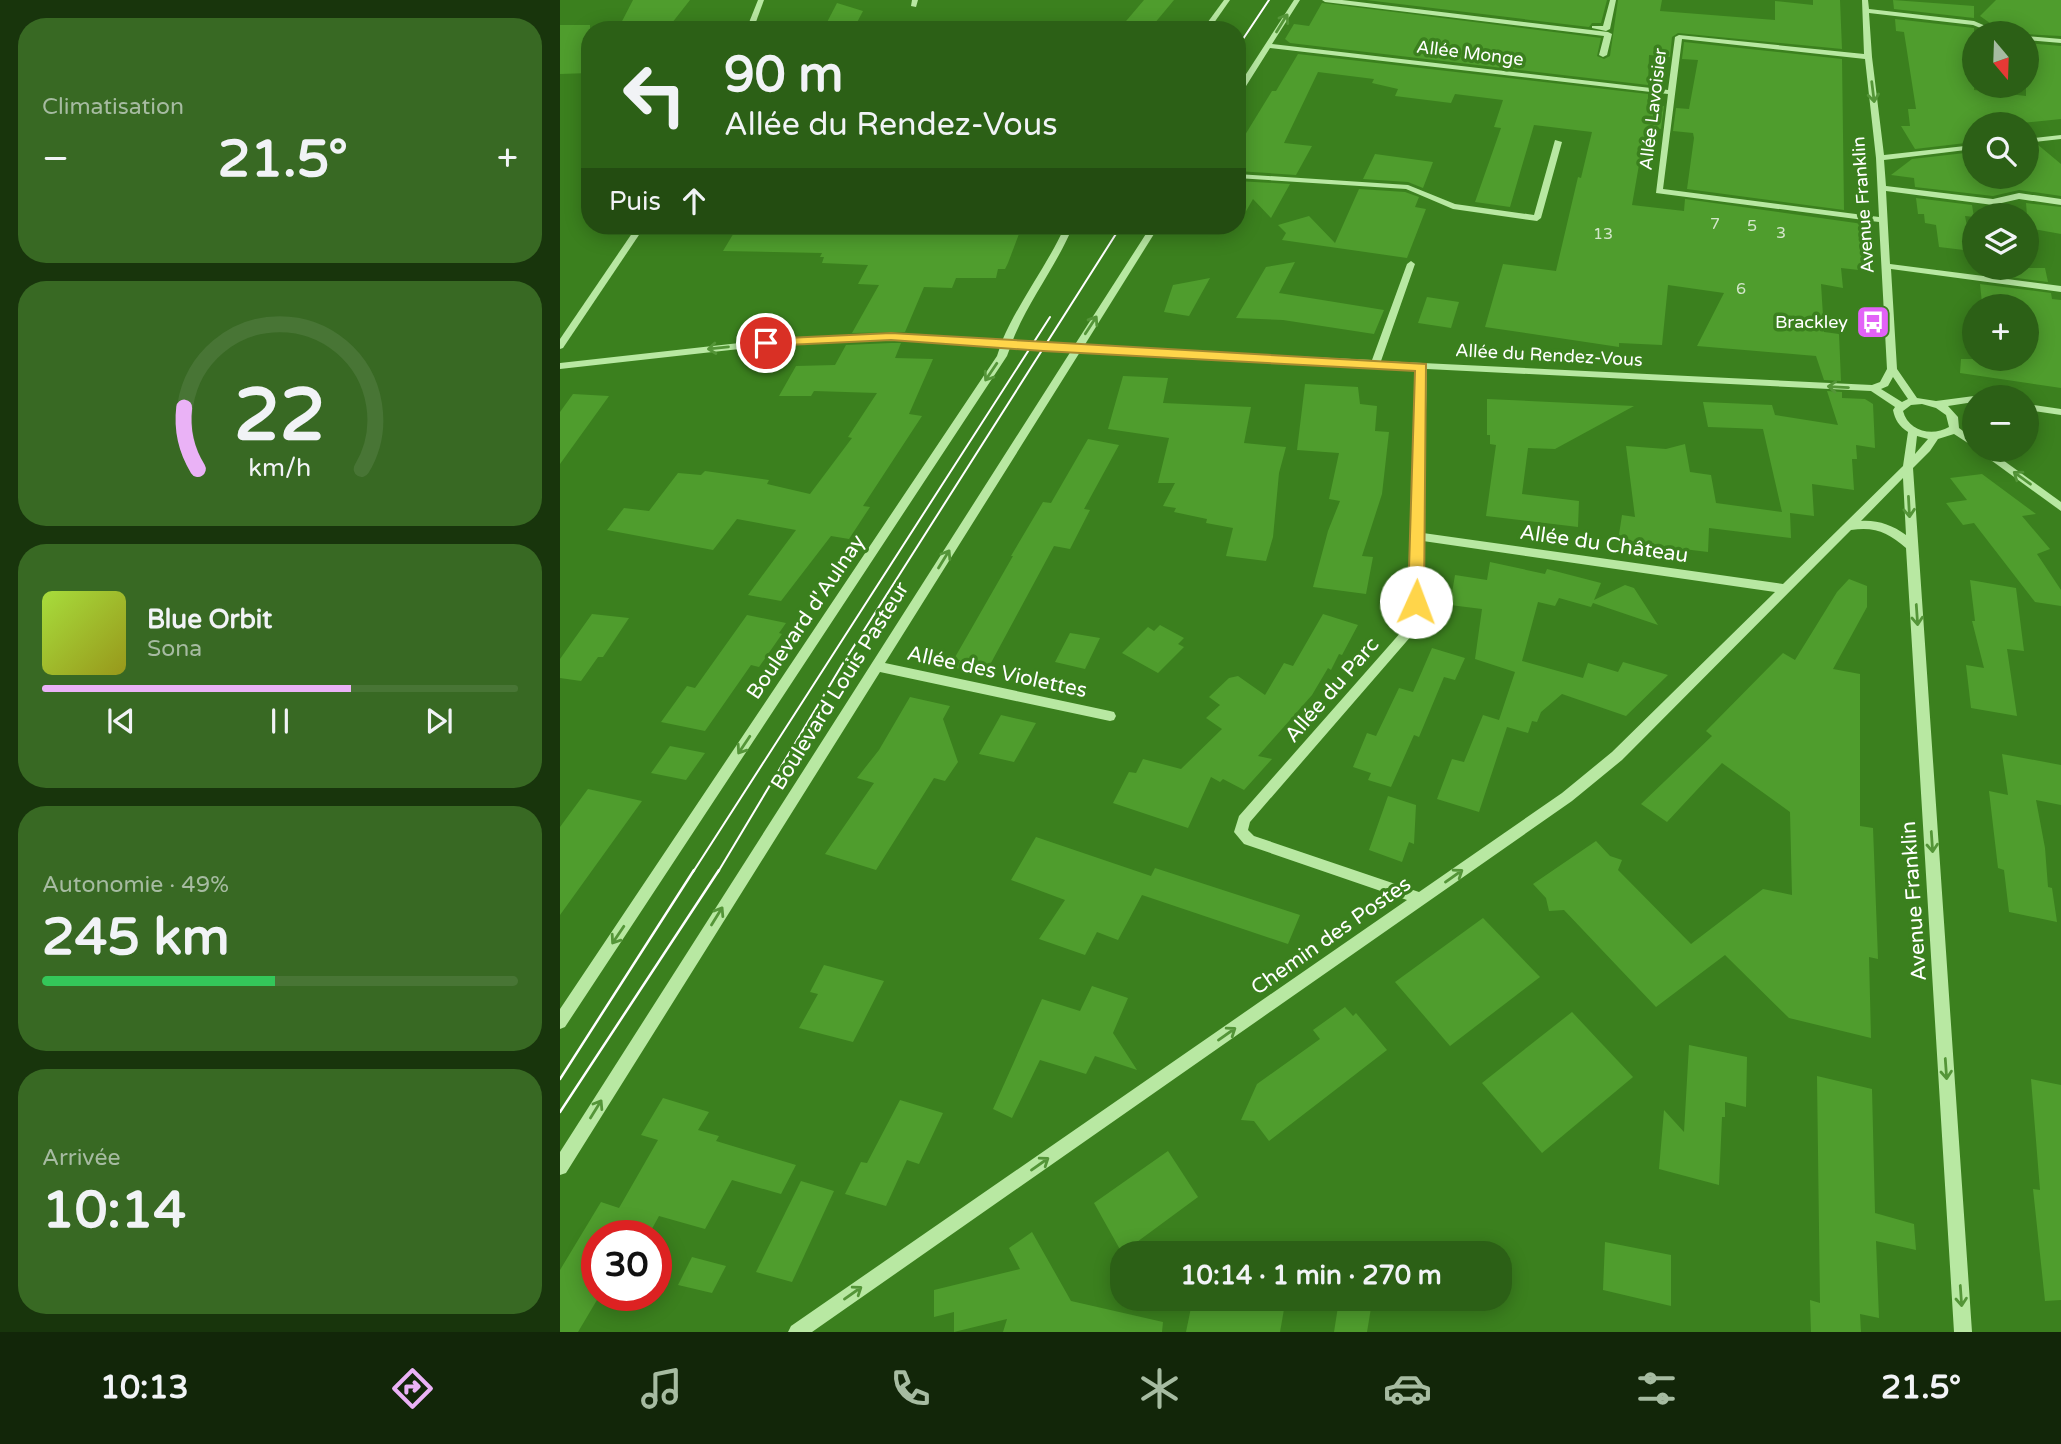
<!DOCTYPE html>
<html lang="fr">
<head>
<meta charset="utf-8">
<style>
	body { margin:0; font-family:"Varela Round",sans-serif; background:#386923; color:#f1f3f6; height:100vh; display:flex; flex-direction:column; font-size:26px; white-space:nowrap }
	* { box-sizing:border-box; margin:0 }
	p { font-size:23px; color:#a6bba1 }
	.icon { flex:none; width:38px; height:38px; fill:none; stroke:currentColor; stroke-width:2; stroke-linecap:round; stroke-linejoin:round }
	.map { position:relative; flex:1; overflow:hidden }
	.side { display:flex; flex-direction:column; gap:18px; padding:18px; background:#18350c; width:560px }
	.side>* { flex:none }
	.banner { position:absolute; left:21px; top:21px; width:665px; height:214px; border-radius:28px; box-shadow:0 4px 18px #0003; background:#2c6016; color:#f1f3f6; overflow:hidden }
	.needle { width:46px; rotate:161deg }
	.fabs { position:absolute; left:1402px; top:21px; display:grid; gap:14px }
	.fabs a { display:grid; place-items:center; width:77px; height:77px; border-radius:50%; background:#2c6016; box-shadow:0 4px 18px #0003; font-size:35px }
	.speed { position:absolute; left:21px; top:1220px; display:flex; gap:14px; font-size:35px; font-weight:700; text-align:center }
	.speed>* { display:grid; place-content:center; width:91px; height:91px; border-radius:50%; background:#2c6016; box-shadow:0 4px 18px #0003; line-height:1 }
	.speed .limit { border:10px solid #d22; background:#fff; color:#111 }
	.pin { position:absolute; display:grid; place-items:center; width:60px; height:60px; color:#fff; margin:-30px; border:4px solid #fff; border-radius:50%; box-shadow:0 2px 7px #0007 }
	.me { position:absolute; width:77px; margin:-38px; rotate:2deg; stroke-linejoin:round; filter:drop-shadow(0 0 5px #0008) }
	.turn { display:flex; align-items:center; gap:24px; height:147px; padding:0 28px; font-size:32px }
	.turn .icon { width:91px; height:91px; stroke-width:2.5 }
	.turn b { display:block; font-size:49px; line-height:60px }
	.then { display:flex; align-items:center; height:66px; padding:0 28px; background:#0003; gap:14px; font-size:26px }
	.big { font-size:52px; font-weight:700; line-height:1.1 }
	.side .tile { flex:1; display:flex; flex-direction:column; justify-content:center; gap:10px; min-width:0; padding:0 24px; border-radius:28px; background:#386923 }
	.side .dial { align-items:center; gap:0 }
	.dial svg { height:182px; overflow:visible; fill:none; stroke:#487535; stroke-width:7; stroke-linecap:round; text-anchor:middle }
	.dial text { fill:#f1f3f6; stroke:none }
	.song { display:flex; align-items:center; gap:21px }
	.cover { width:84px; height:84px; border-radius:10px; background:linear-gradient(135deg,hsl(80 70% 55%),hsl(60 70% 35%)) }
	.played { height:7px; border-radius:4px; background:linear-gradient(90deg,#eab2f6 65%,#487535 65%) }
	.keys { display:flex; justify-content:space-around; direction:ltr }
	.heat { display:flex; justify-content:space-between; align-items:center; font-size:38px; direction:ltr }
	.charge { height:10px; border-radius:5px; background:linear-gradient(90deg,#34c759 49%,#487535 0) }
	.trip { position:absolute; left:550px; top:1241px; width:402px; height:70px; border-radius:28px; background:#2c6016; box-shadow:0 4px 18px #0003; font-weight:700; line-height:70px; text-align:center }
	.tab-bar { display:flex; height:112px; justify-content:space-around; align-items:center; background:#122609; color:#a6bba1 }
	.tab-bar .icon { width:49px; height:49px }
	.tab-bar .active { color:#eab2f6 }
	.tab-bar b { font-size:32px; color:#f1f3f6 }
	main { display:flex; flex:1; min-height:0 }
	.map>svg:first-child { display:block }
</style>
</head>
<body>
<main>
<section class="side">
<div class="tile"><p>Climatisation</p>
<div class="heat"><a>−</a><b class="big">21.5°</b><a>+</a></div>
</div>
<div class="tile dial"><svg viewBox="0 0 100 80">
<path d="M14 69A42 42 0 1 1 86 69"/>
<path d="M14 69A42 42 0 0 1 8 42" stroke="#eab2f6"/>
<text x="50" y="56" font-size="32" font-weight="700">22</text>
<text x="50" y="72" font-size="11">km/h</text>
</svg></div>
<div class="tile">
<div class="song"><i class="cover"></i><div><b>Blue Orbit</b><p>Sona</p></div></div>
<div class="played"></div>
<div class="keys"><svg class="icon" aria-label="previous" viewBox="0 0 24 24"><path d="M18 5L8 12l10 7zM5 5v14"/></svg><svg class="icon" aria-label="pause" viewBox="0 0 24 24"><path d="M8 5v14M16 5v14"/></svg><svg class="icon" aria-label="next" viewBox="0 0 24 24"><path d="M6 5l10 7-10 7zM19 5v14"/></svg></div>
</div>
<div class="tile"><p>Autonomie · 49%</p><b class="big">245 km</b><div class="charge"></div></div>
<div class="tile"><p>Arrivée</p><b class="big">10:14</b></div>
</section>
<div class="map">
<svg width="1501" height="1332" viewBox="0 0 1501 1332">
	<rect width="100%" height="100%" fill="#3b801e"/>
	<g fill="#4f9d2d">
		<path d="M73,0H130L108,28L58,29Z"/>
		<path d="M584,0H614L589,30L561,27Z"/>
		<path d="M806,0H1047L1041,23H1032L1029,27Z"/>
		<path d="M1058,0H1102L1100,11L1215,20V1L1253,5V0H1280L1282,49L1118,33L1112,37L1110,57L1089,55L1088,85L730,43L725,39L734,24L749,26L762,3L1041,38L1037,56L1044,59L1050,56Z"/>
		<path d="M1333,0L1414,6V18L1334,9Z"/>
		<path d="M1436,0H1501V36L1444,33L1420,16Z"/>
		<path d="M277,3L303,11L293,30H263Z"/>
		<path d="M1335,19L1414,28V90L1466,96V43L1501,46V119L1451,124H1414V142L1355,149L1341,126H1350L1348,109H1356L1344,32L1336,31Z"/>
		<path d="M0,25H30V73L0,74Z"/>
		<path d="M1124,42L1282,59L1284,210L1127,189L1134,138L1133,133L1113,131L1116,108L1129,109L1138,60L1122,59Z"/>
		<path d="M738,54L1088,94V105L1104,106L1101,129L1095,128L1080,159L1072,205L1124,211L1125,199L1310,225L1308,271L1281,268L1283,288L1261,284L1264,332L1279,334L1281,381L1264,380L1256,356L1137,346L1164,293L1108,285L1102,345L1059,343V347L925,327L943,264L996,271L1018,177L1021,178L1032,132L974,125L950,207L915,202L941,128L934,127L943,100L895,94L891,103L835,96L838,89L812,83L814,79L758,72L724,143L752,146L736,175L677,171V148L712,91H716Z"/>
		<path d="M1477,144L1501,164V196L1459,190L1433,196L1355,187L1354,178L1331,175L1352,159L1414,152V177H1466V146Z"/>
		<path d="M815,154L873,162L863,188L848,182L803,179Z"/>
		<path d="M677,181L730,184L711,218L693,199L677,227Z"/>
		<path d="M799,189L845,192L859,197L855,207L866,209L847,258L722,240L726,233L718,225L749,216L775,243Z"/>
		<path d="M1356,198L1412,205L1414,217L1405,216L1412,251L1379,247L1376,225L1365,223L1364,214H1358Z"/>
		<path d="M1466,203L1501,207V234L1468,228Z"/>
		<path d="M178,226H462L448,263L445,269H438L436,278H396L392,288L364,287L345,332L292,333L319,285L298,284L308,265L262,263L264,257H260L262,253L163,251Z"/>
		<path d="M735,262L719,293L824,310L814,334L723,320L676,318L706,267Z"/>
		<path d="M1419,268H1485L1488,282L1419,273Z"/>
		<path d="M650,278L629,316L604,312L613,285Z"/>
		<path d="M1420,284L1491,293L1492,299L1501,300V388L1400,373L1401,359H1466V306L1422,303Z"/>
		<path d="M867,297L899,302L891,328L858,323Z"/>
		<path d="M331,343H341L335,358L373,359L349,414L362,416L303,506L310,507L289,539L271,536L221,601L188,595L236,530L177,519L153,550L47,530L64,508L89,511L118,473L141,475L145,471L209,480L207,484L250,494L292,438L288,437L317,393L254,391L251,396H219L236,366L275,365L286,345Z"/>
		<path d="M563,376L608,378L603,403L691,407L684,443L726,447L719,473L713,537L706,561L666,556L673,528L646,523L647,519L614,512L616,508L603,506L615,483H598L609,438L548,429Z"/>
		<path d="M745,384L798,387L800,404L817,406L815,431L829,432L822,494L802,556L813,557L806,594L753,587L768,531L780,501L769,499L779,453L737,450Z"/>
		<path d="M1267,391L1282,392V398L1305,399L1313,404L1315,448L1296,445L1297,459H1292L1294,490L1252,484L1254,516L1230,513L1231,538L1149,528L1148,552L1058,541L1062,515L1075,517L1066,446L1106,449L1125,444L1130,472L1151,475L1156,503L1222,512L1203,429L1148,427L1143,402L1212,405L1215,415L1278,425Z"/>
		<path d="M13,394L49,396L0,464V412Z"/>
		<path d="M927,399L1074,406L995,449L968,448L962,494L1019,501L1018,527L926,516L936,445L930,444V435H927Z"/>
		<path d="M528,439L559,445L524,509L530,510L510,549L494,546L425,674L396,668L400,660L394,659L453,556H451L483,502L491,503Z"/>
		<path d="M1422,474L1476,514L1462,516L1490,549L1477,554L1501,590V606L1475,602L1414,523L1403,525L1386,503L1407,500L1390,478Z"/>
		<path d="M930,562L985,574L987,569L1041,583L1034,600L1065,585L1074,588L1098,625L1033,603L1031,607L999,598L995,606L978,602L962,661L1023,678L1028,663L1058,672L1063,662L1108,675L1066,716L1002,694L981,712L977,722L972,721L968,733L947,727L919,812L877,799L892,759L904,762L923,715L939,720L955,672L915,659L922,609L890,605L895,575L927,580Z"/>
		<path d="M1289,579L1307,586V607L1273,669L1300,674V826L1313,828L1318,959L1309,957L1311,1038L1229,1018L1165,955L1096,1007L1004,910L989,911L986,898L973,884L1036,841L1050,856L1062,860L1058,870L1131,944L1203,889L1232,895L1230,812L1162,763L1107,822L1081,804L1152,736L1146,731L1223,653L1235,660L1277,592Z"/>
		<path d="M1410,580L1456,588L1464,651L1447,649L1457,716L1411,708L1406,665L1424,668L1412,621H1415Z"/>
		<path d="M32,614L69,618L43,657H38L21,681L0,678V659Z"/>
		<path d="M763,614L798,625L782,655L779,654L771,670L768,668L752,695L698,756L712,759L684,790L663,779L660,782L651,777L628,828L553,803L569,772L576,773L583,759L621,769L662,729L646,718L660,705L649,697L669,678L678,676L705,695L724,663L733,666Z"/>
		<path d="M187,615L226,623L219,633L222,634L199,667L191,665L145,731L101,722L127,686L135,688Z"/>
		<path d="M600,625L624,638L618,644L624,647L598,673L562,653L588,627L594,631Z"/>
		<path d="M510,633L540,638L525,669L495,662Z"/>
		<path d="M872,648L905,658L895,680L884,677L859,737L854,735L831,787L808,780L811,773L793,767L807,733L816,736L839,688L853,692Z"/>
		<path d="M350,697L390,706L383,719L398,762L385,781L374,778L316,870L265,854L314,783L297,778L319,750Z"/>
		<path d="M441,715L476,723L454,762L419,754Z"/>
		<path d="M110,746L145,753L126,780L91,773Z"/>
		<path d="M1442,754L1501,765V805L1476,800L1485,848L1488,887L1492,888L1497,922L1449,912L1444,870L1438,868L1429,791L1448,795Z"/>
		<path d="M28,789L82,801L0,915V827Z"/>
		<path d="M828,796L856,805L854,844L849,842L842,862L809,850Z"/>
		<path d="M476,837L591,876L595,868L740,915L728,944L582,895L558,940L537,932L525,955L479,939L505,900L451,880Z"/>
		<path d="M923,918L980,977L890,1046L835,982Z"/>
		<path d="M264,965L324,981L293,1042L239,1028L258,994L250,992Z"/>
		<path d="M532,986L568,998L553,1033L577,1070L535,1056L526,1074L480,1060L452,1118L433,1109L482,999L520,1011Z"/>
		<path d="M785,1007L793,1016L796,1013L827,1050L709,1141L694,1121L681,1120L697,1084L760,1039L753,1030Z"/>
		<path d="M1012,1012L1073,1077L982,1153L922,1083Z"/>
		<path d="M1129,1045L1187,1057L1186,1107L1165,1102V1117H1162L1159,1185L1099,1169L1104,1110L1124,1132Z"/>
		<path d="M1257,1076L1312,1089L1315,1213L1354,1224L1356,1250L1316,1241L1319,1318L1300,1314L1301,1332H1251L1250,1300L1260,1303Z"/>
		<path d="M1471,1079L1501,1085V1300L1485,1301L1473,1189L1480,1190Z"/>
		<path d="M103,1098L149,1112L138,1130L159,1136L156,1141L236,1165L221,1194L172,1180L145,1229L99,1216L88,1236H37V1300L18,1332H0V1270L41,1202L59,1208L98,1140L81,1135Z"/>
		<path d="M340,1100L383,1113L359,1164L347,1160L326,1206L285,1194L301,1162L307,1163Z"/>
		<path d="M608,1151L638,1197L562,1253L534,1203Z"/>
		<path d="M241,1181L274,1191L232,1282L196,1272Z"/>
		<path d="M472,1232L511,1301L603,1322L602,1332H443L447,1319L394,1332V1312L374,1317V1290L460,1269L449,1248Z"/>
		<path d="M1045,1242L1111,1255V1306L1043,1290Z"/>
		<path d="M132,1257L166,1266L152,1293L118,1285Z"/>
		<path d="M633,1298H726L720,1332H626Z"/>
		<path d="M779,1300L811,1308L807,1332H774Z"/>
	</g>
	<g fill="none" stroke-linecap="round" stroke-linejoin="round">
		<g fill="#b8e8a2" fill-rule="evenodd">
			<path d="M198,0H204L193,30H186Z"/>
			<path d="M352,0H358L356,7L351,6Z"/>
			<path d="M664,0H670L649,30H642Z"/>
			<path d="M734,0H740L712,44L1108,90L1115,37L1119,35L1304,54L1302,0H1308L1309,9L1414,21L1442,33H1433L1413,25L1309,13L1312,57L1324,155L1414,145V149L1324,160L1326,186L1433,199L1459,193L1501,199V205L1459,199L1433,205L1326,191L1330,264L1501,286V292L1331,269L1337,369L1357,398L1376,401L1414,396L1418,397H1414V402L1388,406L1398,417L1399,428L1414,439V447L1394,434L1378,439L1370,451L1353,468L1412,1332H1394L1346,548C1329,533 1315,526 1291,530L1062,760L1012,801L252,1332H228L231,1326L847,900L684,844L674,832L679,816L849,623L857,368H815L811,366L520,352L325,663L550,711L554,712L556,716L554,720L550,721L320,672L6,1173L0,1175V1152L511,351L450,348L447,356L5,1027L0,1029V1009L437,356L440,347L331,340L206,346L0,369V363L206,340L331,334L442,341C459,301 487,266 505,226H513C496,267 468,301 452,342L514,346L591,226H599L524,346L812,360L847,264L851,261L855,264L821,361L1312,385L1320,382L1327,369L1319,222L1096,193L1108,94L710,48L681,94L677,96V88ZM1122,39L1305,59L1316,158L1319,217L1103,189ZM867,369L1311,391L1335,407L1333,410C1335,420 1339,426 1348,432L1343,466L1223,584L863,533ZM1333,377L1348,399L1342,402L1321,389L1328,386ZM1362,404L1376,408L1386,415L1389,427C1372,437 1348,431 1343,411L1351,405ZM1357,436L1368,439L1355,454ZM1343,478L1346,535C1332,525 1318,520 1301,521ZM863,541L1215,592L1052,752L1002,793L859,892L694,836L688,830L690,822L859,627L861,624Z"/>
			<path d="M762,0H782L1048,32L1052,34L1047,55L1043,57L1039,55L1044,36L765,2Z"/>
			<path d="M1050,0H1056L1050,29L1046,31L1032,28V26H1043Z"/>
			<path d="M1466,36L1501,39V43L1466,40Z"/>
			<path d="M1501,135V139L1466,143V139Z"/>
			<path d="M995,140L1002,142L981,218L977,221L893,209L846,189L677,178V174L848,185L895,204L974,215Z"/>
			<path d="M77,226H85L3,348L0,349V339Z"/>
			<path d="M1466,404L1501,409V415L1466,410Z"/>
			<path d="M1417,450H1429L1501,502V511Z"/>
		</g>
		<g stroke="#fff" stroke-width="2">
			<path d="M677,48L709,0"/>
			<path d="M133,872L490,317"/>
			<path d="M158,872L282,665L561,226"/>
		</g>
		<g stroke="#fff" stroke-width="2.5">
			<path d="M0,1079L134,870"/>
			<path d="M0,1112L159,870"/>
		</g>
	</g>
	<defs><path id="oneway-shaft" d="M-6 0H5M1.5-3L5.5 0L1.5 3" fill="none" stroke-width="1.6" stroke-linecap="round" stroke-linejoin="round" transform="scale(1.75)"/></defs>
	<g stroke="#549538">
		<use href="#oneway-shaft" transform="translate(722 23) rotate(-58)"/>
		<use href="#oneway-shaft" transform="translate(1313 92) rotate(83)"/>
		<use href="#oneway-shaft" transform="translate(531 325) rotate(-57)"/>
		<use href="#oneway-shaft" transform="translate(158 348) rotate(174)"/>
		<use href="#oneway-shaft" transform="translate(431 372) rotate(124)"/>
		<use href="#oneway-shaft" transform="translate(1278 387) rotate(-177)"/>
		<use href="#oneway-shaft" transform="translate(1462 478) rotate(-144)"/>
		<use href="#oneway-shaft" transform="translate(1349 507) rotate(87)"/>
		<use href="#oneway-shaft" transform="translate(384 559) rotate(-58)"/>
		<use href="#oneway-shaft" transform="translate(1357 615) rotate(86)"/>
		<use href="#oneway-shaft" transform="translate(184 745) rotate(124)"/>
		<use href="#oneway-shaft" transform="translate(1372 842) rotate(86)"/>
		<use href="#oneway-shaft" transform="translate(894 876) rotate(-35)"/>
		<use href="#oneway-shaft" transform="translate(157 916) rotate(-58)"/>
		<use href="#oneway-shaft" transform="translate(58 935) rotate(124)"/>
		<use href="#oneway-shaft" transform="translate(667 1034) rotate(-35)"/>
		<use href="#oneway-shaft" transform="translate(1386 1069) rotate(86)"/>
		<use href="#oneway-shaft" transform="translate(36 1109) rotate(-58)"/>
		<use href="#oneway-shaft" transform="translate(480 1164) rotate(-35)"/>
		<use href="#oneway-shaft" transform="translate(293 1293) rotate(-35)"/>
		<use href="#oneway-shaft" transform="translate(1401 1296) rotate(86)"/>
	</g>
	<path fill="#ffd54a" stroke="#a68a30" stroke-width="2" d="M331,333L866,364L864,602L856,607L848,602L855,371L483,351L331,340L206,346L200,343L206,339Z"/>
	<defs>
		<g id="bus-square" transform="scale(1.75)"><rect x="-9" y="-9" width="18" height="18" rx="4" fill="#e262f7" stroke="#3b801e"/><path d="M-5-6H5V4H4V6H2V4H-2V6H-4V4H-5ZM-3.5-4V0h7V-4ZM-3.5 1.2v1.5H-2V1.2ZM2 1.2v1.5H3.5V1.2Z" fill="#fff"/></g>
	</defs>
	<g fill-rule="evenodd">
		<use href="#bus-square" x="1313" y="322"/>
	</g>
	<g text-anchor="middle" dominant-baseline="central" stroke-width="7" stroke-linejoin="round" paint-order="stroke">
		<g font-size="16" fill="#d3e6ca">
			<text x="1155" y="224">7</text>
			<text x="1192" y="226">5</text>
			<text x="1221" y="233">3</text>
			<text x="1043" y="234">13</text>
			<text x="1181" y="289">6</text>
		</g>
		<g font-size="18" fill="#fff" stroke="#3b801e">
			<text transform="translate(910 53) rotate(7)">Allée Monge</text>
			<text transform="translate(1093 109) rotate(-83)">Allée Lavoisier</text>
			<text transform="translate(1303 205) rotate(-94)">Avenue Franklin</text>
			<text transform="translate(989 355) rotate(3)">Allée du Rendez-Vous</text>
		</g>
		<g font-size="18" fill="#fff" stroke="#3b801e" text-anchor="end">
			<text x="1288" y="322">Brackley</text>
		</g>
		<g font-size="21" fill="#fff" stroke="#3b801e">
			<text transform="translate(1044 544) rotate(8)">Allée du Château</text>
			<text transform="translate(246 617) rotate(-56)">Boulevard d'Aulnay</text>
			<text transform="translate(437 672) rotate(12)">Allée des Violettes</text>
			<text transform="translate(280 686) rotate(-58)">Boulevard Louis Pasteur</text>
			<text transform="translate(772 690) rotate(-49)">Allée du Parc</text>
			<text transform="translate(1354 901) rotate(-94)">Avenue Franklin</text>
			<text transform="translate(771 936) rotate(-35)">Chemin des Postes</text>
		</g>
	</g>
</svg>
<div class="fabs">
<a><svg class="needle" viewBox="-14 -14 28 28"><path d="M0-13l5 13h-10z" fill="#e53935"/><path d="M0 13l5-13h-10z" fill="#a6bba1"/></svg></a>
<a><svg class="icon" aria-label="search" viewBox="0 0 24 24"><circle cx="10" cy="10" r="6"/><path d="M15 15l6 6"/></svg></a>
<a><svg class="icon" aria-label="layers" viewBox="0 0 24 24"><path d="M12 4l9 5-9 5-9-5zM3 14l9 5 9-5"/></svg></a>
<a>+</a>
<a>−</a>
</div>
<div class="speed"><div class="limit">30</div></div>
<div class="pin" style="left:206px;top:343px;background:#d93025"><svg class="icon" aria-label="arrive" viewBox="0 0 24 24"><path d="M6 21V4h12l-3 4 3 4H6"/></svg></div>
<svg class="me" style="left:856px;top:602px" viewBox="-20 -20 40 40"><circle r="19" fill="#fff"/><path d="M0-13L10 11 0 6-10 11z" fill="#ffd54a"/></svg>
<div class="trip">10:14 · 1 min · 270 m</div>
<div class="banner">
<div class="turn"><svg class="icon" aria-label="left" viewBox="0 0 24 24"><path d="M17 20v-9H6M10 6l-5 5 5 5"/></svg><div><b>90 m</b>Allée du Rendez-Vous</div></div>
<div class="then">Puis<svg class="icon" aria-label="ahead" viewBox="0 0 24 24"><path d="M12 20V5M6 11l6-6 6 6"/></svg></div>
</div>
</div>
</main>
<nav class="tab-bar">
<b>10:13</b>
<svg class="icon active" aria-label="directions" viewBox="0 0 24 24"><path d="M12 3l9 9-9 9-9-9zM9 14v-3h6M13 9l2 2-2 2"/></svg>
<svg class="icon" aria-label="music" viewBox="0 0 24 24"><path d="M9 18V5l10-2v13"/><circle cx="6" cy="18" r="3"/><circle cx="16" cy="16" r="3"/></svg>
<svg class="icon" aria-label="phone" viewBox="0 0 24 24"><path d="M5 4h4l2 5-3 2q2 4 5 5l2-3 5 2v4C11 20 4 13 5 4z"/></svg>
<svg class="icon" aria-label="climate" viewBox="0 0 24 24"><path d="M12 3v18M4 7l16 10M4 17L20 7"/></svg>
<svg class="icon" aria-label="car" viewBox="0 0 24 24"><path d="M5 17H2v-5l4-1 3-4h7l3 4 3 1v5h-3M9 17h6M6 11h13"/><circle cx="7" cy="17" r="2"/><circle cx="17" cy="17" r="2"/></svg>
<svg class="icon" aria-label="filters" viewBox="0 0 24 24"><path d="M4 7h16M4 17h16"/><circle cx="9" cy="7" r="2"/><circle cx="15" cy="17" r="2"/></svg>
<b>21.5°</b>
</nav>
</body>
</html>
